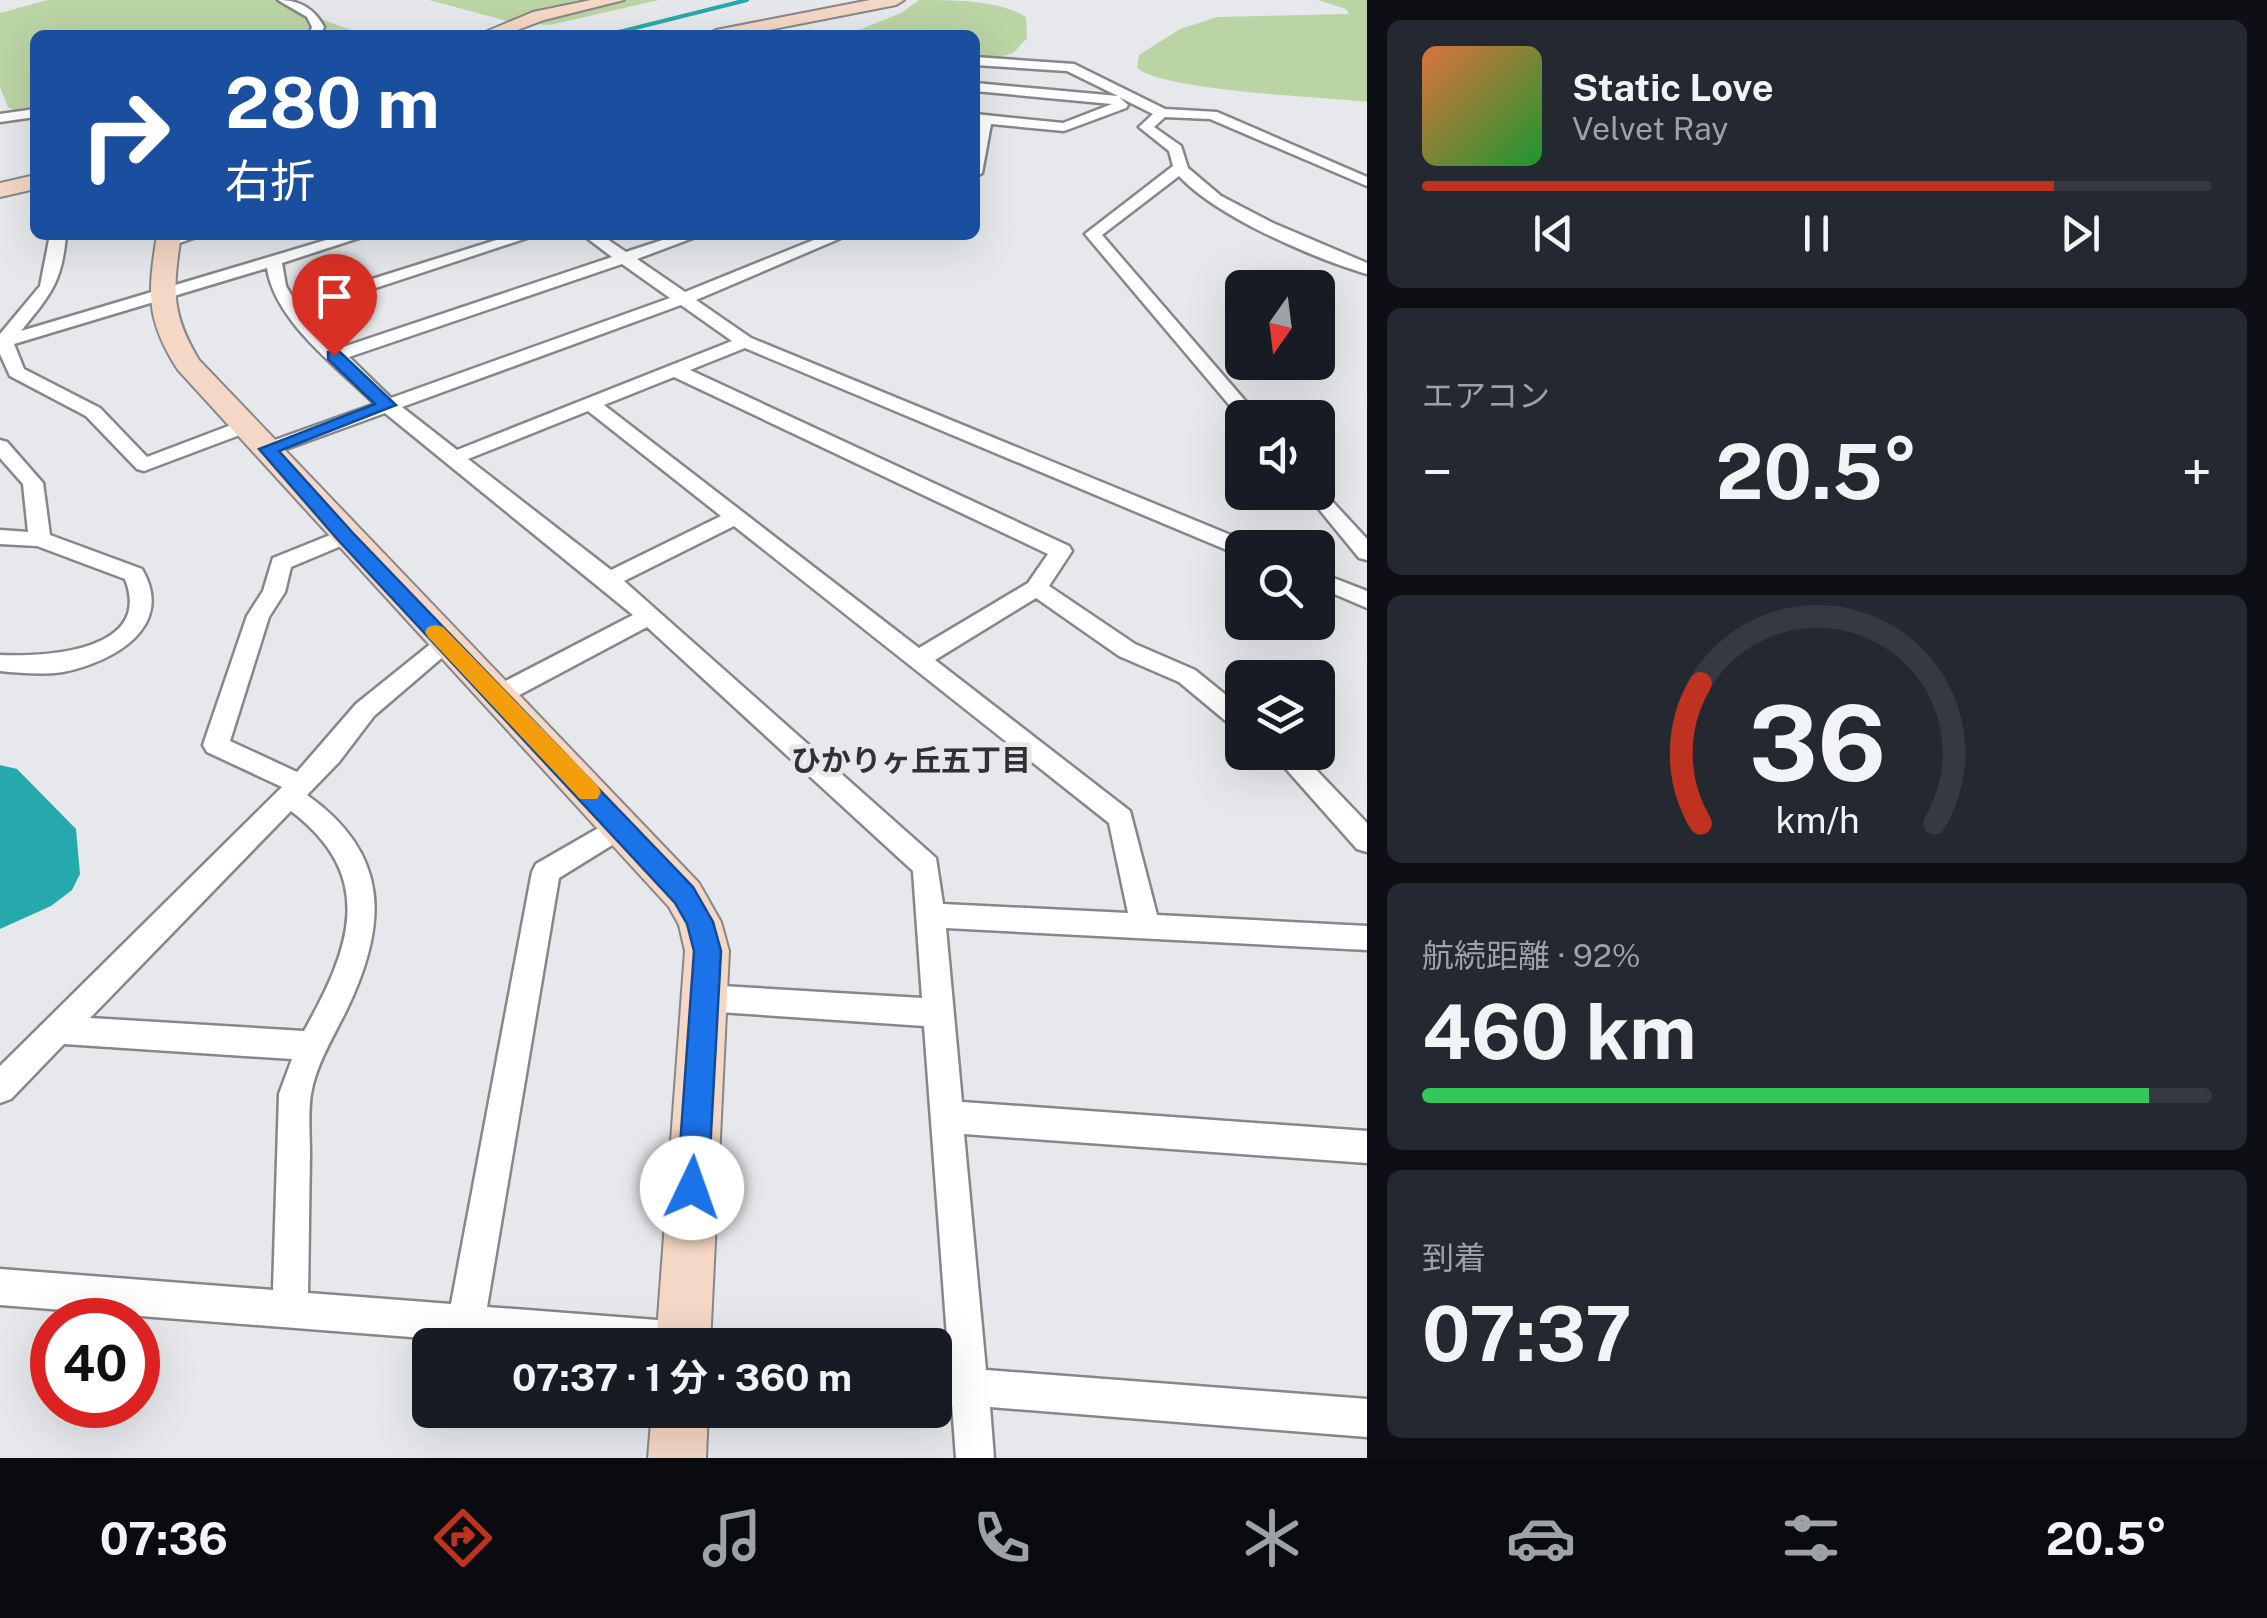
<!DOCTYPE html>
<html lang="ja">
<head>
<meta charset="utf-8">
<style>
	body { margin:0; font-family:"Public Sans","Noto Sans JP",sans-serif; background:#242831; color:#f1f3f6; height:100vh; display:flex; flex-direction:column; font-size:38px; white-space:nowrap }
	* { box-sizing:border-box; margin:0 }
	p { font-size:32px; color:#9ea1a6 }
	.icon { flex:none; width:55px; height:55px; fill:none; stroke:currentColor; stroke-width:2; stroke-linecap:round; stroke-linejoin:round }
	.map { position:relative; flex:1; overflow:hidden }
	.sheet { display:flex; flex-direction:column; gap:20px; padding:20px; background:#0d0f14; width:900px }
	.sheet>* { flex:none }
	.top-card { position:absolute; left:30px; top:30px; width:950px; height:210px; border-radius:15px; box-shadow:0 10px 40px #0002; background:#1a4fa0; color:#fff; overflow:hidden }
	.needle { width:65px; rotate:194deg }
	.buttons { position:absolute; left:1225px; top:270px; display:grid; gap:20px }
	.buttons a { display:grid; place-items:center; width:110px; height:110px; border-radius:15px; background:#171b24; box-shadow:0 10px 40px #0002; font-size:50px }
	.speed { position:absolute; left:30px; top:1298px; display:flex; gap:20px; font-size:50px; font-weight:700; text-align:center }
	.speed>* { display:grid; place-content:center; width:130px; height:130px; border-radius:50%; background:#171b24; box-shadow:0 10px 40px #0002; line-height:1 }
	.speed .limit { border:15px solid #d22; background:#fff; color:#111 }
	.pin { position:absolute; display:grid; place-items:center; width:85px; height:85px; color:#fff; margin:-102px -42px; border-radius:50% 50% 50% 0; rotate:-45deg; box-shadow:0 0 10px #0007 }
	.pin .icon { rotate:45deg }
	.me { position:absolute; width:110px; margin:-55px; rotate:3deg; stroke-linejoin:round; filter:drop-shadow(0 0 8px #0008) }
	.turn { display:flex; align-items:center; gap:35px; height:210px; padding:0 30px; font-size:45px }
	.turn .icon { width:130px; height:130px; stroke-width:2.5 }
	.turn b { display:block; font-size:70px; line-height:85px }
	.big { font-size:75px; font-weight:700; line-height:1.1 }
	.sheet .widget { flex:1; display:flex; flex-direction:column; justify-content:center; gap:15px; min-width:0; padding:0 35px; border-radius:15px; background:#242831 }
	.sheet .dial { align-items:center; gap:0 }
	.dial svg { height:260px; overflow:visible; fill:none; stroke:#363941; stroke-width:7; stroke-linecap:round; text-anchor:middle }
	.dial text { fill:#f1f3f6; stroke:none }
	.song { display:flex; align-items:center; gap:30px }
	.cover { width:120px; height:120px; border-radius:15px; background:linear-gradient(135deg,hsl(20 70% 55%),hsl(130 70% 35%)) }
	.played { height:10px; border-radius:5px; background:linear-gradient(90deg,#be321f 80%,#363941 80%) }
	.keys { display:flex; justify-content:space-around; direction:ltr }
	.heat { display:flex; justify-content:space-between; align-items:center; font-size:55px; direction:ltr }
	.charge { height:15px; border-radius:8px; background:linear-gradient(90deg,#34c759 92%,#363941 0) }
	.trip { position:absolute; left:412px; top:1328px; width:540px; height:100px; border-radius:15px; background:#171b24; box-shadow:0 10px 40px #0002; font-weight:700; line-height:100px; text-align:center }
	.tabs { display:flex; height:160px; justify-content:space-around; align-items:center; background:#090b0e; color:#9ea1a6 }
	.tabs .icon { width:70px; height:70px }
	.tabs .selected { color:#be321f }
	.tabs b { font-size:45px; color:#f1f3f6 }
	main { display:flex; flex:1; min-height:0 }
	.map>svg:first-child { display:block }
</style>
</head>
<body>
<main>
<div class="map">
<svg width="1367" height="1458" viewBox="0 0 1367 1458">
	<rect width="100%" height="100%" fill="#e6e8eb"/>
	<g fill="#bbd4a4">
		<path d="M48,0H287L310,15L365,35H35V114L21,113L8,107L0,87V13Z"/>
		<path d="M429,0H659L550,25L511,22Z"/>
		<path d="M919,0C953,0 999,0 1026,17L1027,38L1013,53L975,64V35H846L901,13Z"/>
		<path d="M1318,0H1367V102C1321,97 1165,91 1137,68L1139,55L1180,29L1217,17L1349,14L1346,9Z"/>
	</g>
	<path fill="#26a9ad" d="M0,765L17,769L76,829L80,874L72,890L51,906L0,929Z"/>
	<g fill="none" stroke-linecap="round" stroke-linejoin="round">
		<path stroke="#26a9ad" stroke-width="4" d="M607,35L747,0"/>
		<g stroke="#85878a" stroke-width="5">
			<g id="street">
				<path d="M278,0C299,0 314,8 324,27L321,35H309L312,27L307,17Z"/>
				<path d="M975,57L1074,64L1165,109L1217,112L1367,177V186L1210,119L1165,117L1154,127L1181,146L1188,168L1221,196L1273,223L1367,263V274C1313,258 1217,217 1179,176L1102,235L1260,418L1242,420L1085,234L1173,166L1169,151L1139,127L1153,114L1119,97L1128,105L1126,108L1064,131L991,124L982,173L975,177V114L1063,123L1112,104L975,91V83L1118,96L1067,71L975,65Z"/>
				<path d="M35,109V117L0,122V114Z"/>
				<path d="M50,235H66C62,283 50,295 21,331L343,235H368L282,263L286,286L296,303L512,235H536L303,312L340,348L612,257L583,235H601L626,252L678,235H701L637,259L685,292L826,235H848L696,300L751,338L1250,543L1252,548H1242V555L1234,553L745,348L690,370L1069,546L1072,551L1049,586L1135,644L1195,670L1242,708V730L1233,727L1179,682L1119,656L1036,598L935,660L1130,811L1157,915L1367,926V950L946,928L962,1102L1367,1131V1163L964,1134L986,1370L1367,1399V1437L990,1407L994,1458H956L924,1026L704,1011L693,1008L689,998L693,988L704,985L922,998L913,871L647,627L508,701H490L487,695L490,689L633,615L385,413L275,453H261V445L375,404C338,367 275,322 267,268L14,344L24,369L100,408L147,457L239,422H253V430L144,471L137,469L86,416L10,376L0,354V334L40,286ZM622,264L670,298L391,398L349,357ZM681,305L732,341L457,450L402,407ZM674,377L1048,554L1028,583L919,648L604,405ZM588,411L721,516L611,570L468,459ZM734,526L1109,823L1128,913L943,904L936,858L624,581Z"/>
				<path d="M176,235H202L168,247L160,242Z"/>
				<path d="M0,440L7,442L43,483L50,535L142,569C176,627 113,662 63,672C42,675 21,673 0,671V655C45,657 154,652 125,579L37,546L0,544V530L28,532L23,484L0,458Z"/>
				<path d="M1318,486L1367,539V560L1359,558L1305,492H1318Z"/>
				<path d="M345,529L353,531L356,536L353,541L291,567L285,592L269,617L230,741L297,772L356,704L438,638L446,636L458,644L374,716L339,762L307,795C390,854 388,923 347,1009C334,1036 316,1064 311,1094C308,1113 310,1136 310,1155C309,1201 309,1247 308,1293L451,1304L532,872L536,864L621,815L630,818L634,826L630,834L559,878L487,1307L683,1322L696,1327L699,1345H514L0,1305V1269L273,1290L279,1094L292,1059L64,1044L11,1099L0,1103V1066L282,787L207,752L203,745L247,616L263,591L273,558ZM291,811C378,877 350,949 304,1031L90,1018Z"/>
				<path d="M1318,572L1367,591V608L1318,587Z"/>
				<path d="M1271,752H1299L1367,823V852L1357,849Z"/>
			</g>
		</g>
		<g stroke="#85878a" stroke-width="4">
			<g id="secondary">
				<path d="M591,0H624L544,20L504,35H478L533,12Z"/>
				<path d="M870,0H904L896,5L743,35H707L716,30Z"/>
				<path d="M35,175V189L0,197V183Z"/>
				<path d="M157,235H181C173,289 170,312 199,360L699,883L721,922L729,951L710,1345H656L685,951L679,925L669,907L178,370C145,319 148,292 157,235Z"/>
				<path d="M652,1410H708L706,1458H648Z"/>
			</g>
		</g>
		<use href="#street" fill="#fff" fill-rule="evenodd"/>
		<use href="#secondary" fill="#f4d7c4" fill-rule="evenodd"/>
	</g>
	<path fill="#1a73e8" stroke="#114b97" stroke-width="2.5" d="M328,352H340L396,405L279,451L352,532L693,887L713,922L721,951L708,1188L703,1199L692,1203L682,1199L677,1188L694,951L687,924L675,903L338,540L259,449L375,404L328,359Z"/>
	<path fill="#f59e0b" d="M435,625L443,627L597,785L601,792L597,799H580L428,637L425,632L428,627Z"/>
	<g text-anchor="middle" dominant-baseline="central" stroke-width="10" stroke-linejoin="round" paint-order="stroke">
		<g font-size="30" font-weight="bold" fill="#2f3133" stroke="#e6e8eb">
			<text x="911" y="760">ひかりヶ丘五丁目</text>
		</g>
	</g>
</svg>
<div class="buttons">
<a><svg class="needle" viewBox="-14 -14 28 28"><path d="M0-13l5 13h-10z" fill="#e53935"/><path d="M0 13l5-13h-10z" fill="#9ea1a6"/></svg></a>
<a><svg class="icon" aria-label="sound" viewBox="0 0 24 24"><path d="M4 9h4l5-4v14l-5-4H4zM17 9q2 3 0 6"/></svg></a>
<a><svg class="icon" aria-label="search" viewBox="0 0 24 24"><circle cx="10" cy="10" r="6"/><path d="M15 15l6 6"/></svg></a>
<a><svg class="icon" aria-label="layers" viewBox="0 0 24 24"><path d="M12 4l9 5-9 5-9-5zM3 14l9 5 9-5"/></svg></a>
</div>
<div class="speed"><div class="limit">40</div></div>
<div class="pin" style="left:334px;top:356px;background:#d93025"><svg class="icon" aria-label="arrive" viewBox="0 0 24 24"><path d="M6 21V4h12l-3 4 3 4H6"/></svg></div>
<svg class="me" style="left:692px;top:1188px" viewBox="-20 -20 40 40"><circle r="19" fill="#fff"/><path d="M0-13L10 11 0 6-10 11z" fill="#1a73e8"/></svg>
<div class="trip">07:37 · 1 分 · 360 m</div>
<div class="top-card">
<div class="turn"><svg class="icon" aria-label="right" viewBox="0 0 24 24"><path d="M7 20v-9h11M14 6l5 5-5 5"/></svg><div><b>280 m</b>右折</div></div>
</div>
</div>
<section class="sheet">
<div class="widget">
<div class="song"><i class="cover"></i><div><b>Static Love</b><p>Velvet Ray</p></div></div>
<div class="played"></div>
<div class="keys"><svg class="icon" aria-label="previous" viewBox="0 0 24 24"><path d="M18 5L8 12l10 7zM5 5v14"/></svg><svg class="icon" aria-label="pause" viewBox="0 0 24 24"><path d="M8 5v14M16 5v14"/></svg><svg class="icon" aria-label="next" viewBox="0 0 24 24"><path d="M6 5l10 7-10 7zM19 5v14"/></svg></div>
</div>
<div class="widget"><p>エアコン</p>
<div class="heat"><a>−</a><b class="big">20.5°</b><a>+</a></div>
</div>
<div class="widget dial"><svg viewBox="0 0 100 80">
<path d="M14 69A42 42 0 1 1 86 69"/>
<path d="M14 69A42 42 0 0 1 14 26" stroke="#be321f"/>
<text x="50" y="56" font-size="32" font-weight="700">36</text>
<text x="50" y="72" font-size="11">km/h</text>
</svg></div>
<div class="widget"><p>航続距離 · 92%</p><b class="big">460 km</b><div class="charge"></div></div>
<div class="widget"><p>到着</p><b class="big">07:37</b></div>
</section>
</main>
<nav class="tabs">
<b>07:36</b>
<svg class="icon selected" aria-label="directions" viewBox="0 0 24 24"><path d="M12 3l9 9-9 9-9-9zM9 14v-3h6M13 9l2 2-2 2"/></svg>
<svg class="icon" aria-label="music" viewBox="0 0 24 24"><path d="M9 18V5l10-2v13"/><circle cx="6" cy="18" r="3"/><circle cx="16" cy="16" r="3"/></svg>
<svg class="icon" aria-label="phone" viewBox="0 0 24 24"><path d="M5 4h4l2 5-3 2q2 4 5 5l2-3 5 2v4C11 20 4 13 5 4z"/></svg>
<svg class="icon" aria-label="climate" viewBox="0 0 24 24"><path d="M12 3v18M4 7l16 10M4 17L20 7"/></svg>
<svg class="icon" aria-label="car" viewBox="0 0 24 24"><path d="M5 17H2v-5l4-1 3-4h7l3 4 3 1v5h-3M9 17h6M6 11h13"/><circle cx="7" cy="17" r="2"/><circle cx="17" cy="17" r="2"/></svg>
<svg class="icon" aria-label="filters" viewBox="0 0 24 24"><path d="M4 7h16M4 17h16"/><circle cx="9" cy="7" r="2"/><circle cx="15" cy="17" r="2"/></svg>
<b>20.5°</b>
</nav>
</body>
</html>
